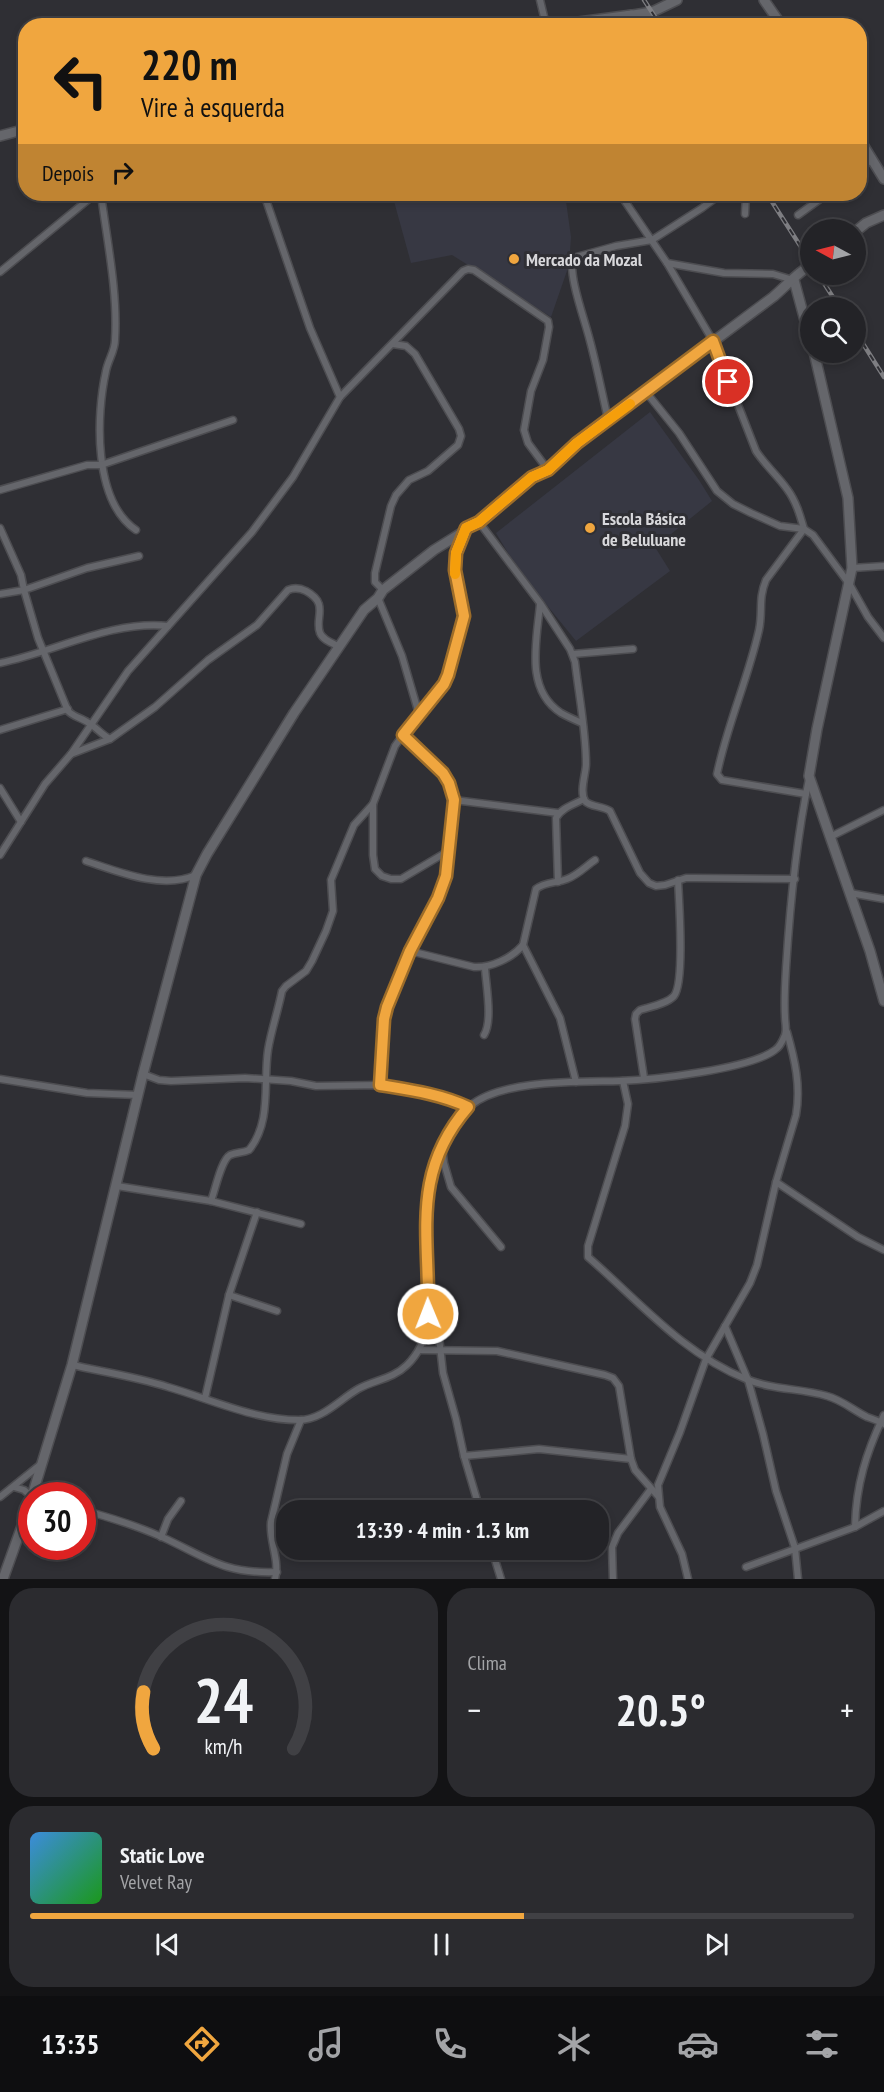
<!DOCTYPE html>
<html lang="pt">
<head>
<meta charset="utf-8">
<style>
	body { margin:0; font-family:"PT Sans Narrow",sans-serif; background:#2b2b2f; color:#f1f3f6; height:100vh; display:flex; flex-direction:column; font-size:22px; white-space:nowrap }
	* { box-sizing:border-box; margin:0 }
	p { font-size:20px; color:#a3a4a7 }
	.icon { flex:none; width:33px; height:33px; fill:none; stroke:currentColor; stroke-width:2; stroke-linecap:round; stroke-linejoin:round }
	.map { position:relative; height:1579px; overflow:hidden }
	.sheet { display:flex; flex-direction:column; gap:9px; padding:9px; background:#131315; flex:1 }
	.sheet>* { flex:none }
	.banner { position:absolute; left:18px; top:18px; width:849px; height:183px; border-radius:24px; box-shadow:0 3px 9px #0003,0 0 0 2px #404044; background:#f0a63f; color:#111; overflow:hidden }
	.needle { width:39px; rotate:277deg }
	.controls { position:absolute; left:800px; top:219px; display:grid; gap:12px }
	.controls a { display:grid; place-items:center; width:66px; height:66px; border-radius:50%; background:#232327; box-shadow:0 3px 9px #0003,0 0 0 2px #404044; font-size:30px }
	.speed { position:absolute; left:18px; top:1482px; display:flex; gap:12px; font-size:30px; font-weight:700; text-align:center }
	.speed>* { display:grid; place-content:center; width:78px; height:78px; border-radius:50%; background:#232327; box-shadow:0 3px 9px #0003,0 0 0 2px #404044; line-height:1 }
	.speed .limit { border:9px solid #d22; background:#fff; color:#111 }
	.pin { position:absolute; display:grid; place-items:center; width:51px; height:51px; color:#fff; margin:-26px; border:3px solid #fff; border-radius:50%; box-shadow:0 2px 6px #0007 }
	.me { position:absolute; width:66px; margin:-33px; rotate:359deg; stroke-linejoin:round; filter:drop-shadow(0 0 4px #0008) }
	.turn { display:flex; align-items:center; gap:21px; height:126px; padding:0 24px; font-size:27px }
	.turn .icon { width:78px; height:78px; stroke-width:2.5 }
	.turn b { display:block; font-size:42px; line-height:51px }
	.then { display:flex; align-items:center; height:57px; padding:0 24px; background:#0003; gap:12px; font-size:22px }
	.big { font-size:45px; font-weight:600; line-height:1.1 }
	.sheet .card { flex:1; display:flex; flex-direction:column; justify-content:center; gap:9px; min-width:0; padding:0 21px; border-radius:24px; background:#2b2b2f }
	.sheet .dial { align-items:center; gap:0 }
	.dial svg { height:156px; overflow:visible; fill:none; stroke:#404044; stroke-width:7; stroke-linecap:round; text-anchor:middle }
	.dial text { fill:#f1f3f6; stroke:none }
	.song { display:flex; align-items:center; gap:18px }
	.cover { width:72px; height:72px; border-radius:9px; background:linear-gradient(135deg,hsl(210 70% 55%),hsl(120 70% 35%)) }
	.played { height:6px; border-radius:3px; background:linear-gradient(90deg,#f0a63f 60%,#404044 60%) }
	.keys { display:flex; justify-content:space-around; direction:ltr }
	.heat { display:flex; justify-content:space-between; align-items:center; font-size:33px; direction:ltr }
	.sheet .tiles { flex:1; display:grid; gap:9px; grid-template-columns:1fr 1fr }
	.card:last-child { grid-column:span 2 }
	.trip { position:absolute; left:276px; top:1500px; width:333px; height:60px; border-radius:24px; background:#232327; box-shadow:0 3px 9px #0003,0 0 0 2px #404044; font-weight:600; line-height:60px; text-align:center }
	.tabs { display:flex; height:96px; justify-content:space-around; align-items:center; background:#0e0e10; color:#a3a4a7 }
	.tabs .icon { width:42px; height:42px }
	.tabs .current { color:#f0a63f }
	.tabs b { font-size:27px; color:#f1f3f6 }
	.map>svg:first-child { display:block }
</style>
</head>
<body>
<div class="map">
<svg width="884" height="1579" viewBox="0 0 884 1579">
	<rect width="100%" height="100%" fill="#2f2f34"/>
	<g fill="#373843">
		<path d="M392,194H565L571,237L569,265L551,317L452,255L411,263Z"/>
		<path d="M650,412L699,480L712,501L655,547L670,571L576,641L541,598L508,553L496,533Z"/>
	</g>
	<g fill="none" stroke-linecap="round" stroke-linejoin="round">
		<g stroke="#4d4d51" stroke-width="9">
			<g id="street">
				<path d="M540,0L546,25"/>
				<path d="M860,169L872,159"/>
				<path d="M101,194C107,241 118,292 115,340C115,351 108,360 106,371C96,415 93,501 136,530"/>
				<path d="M264,194L310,328L340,397"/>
				<path d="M620,194L667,263L713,341L756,451C765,465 777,475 787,489C796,501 800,515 804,529L766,580C758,599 763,611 759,630C748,679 727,725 717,774L722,780L806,794"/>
				<path d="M745,214L746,194"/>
				<path d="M798,215L827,194"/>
				<path d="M667,263L724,273L773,274L793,280"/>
				<path d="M0,272L95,194"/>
				<path d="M646,392L679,433L717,491L733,504L751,513L780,526L804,529L813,535L850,585L868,617L884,638"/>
				<path d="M608,419C602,393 597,367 590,341C585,320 568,276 573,258L616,246L652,240L702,208L721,194"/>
				<path d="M0,490L87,465H101L233,420"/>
				<path d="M479,522L540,603L570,649L575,662C579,696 586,731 586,764C586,774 579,791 585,801C590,807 603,806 610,811L640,873L649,883L656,886L665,885L686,878H694L795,879"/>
				<path d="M0,528L21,575L24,590L0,594"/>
				<path d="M852,568L884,566"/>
				<path d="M383,590L375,582V573L391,506L396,495L409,480L428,471L458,445L461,436L459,429L415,354L406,346L393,344"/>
				<path d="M378,598L402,656L419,714"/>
				<path d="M540,604C537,640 524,689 561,713C568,717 575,720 582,723"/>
				<path d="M573,654L633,649"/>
				<path d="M0,663C55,652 111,620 168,626"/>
				<path d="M0,730L68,709"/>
				<path d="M110,739C102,735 97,728 90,724C83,718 75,718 68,711L38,638L24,590L87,568L139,556"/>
				<path d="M71,754L110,739L155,707L208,660L257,625L288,590C295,587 300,588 306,591C330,604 314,618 320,633C323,640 332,643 338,646"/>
				<path d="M0,788L21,822"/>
				<path d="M454,800L558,813"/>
				<path d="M373,804V855L375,869L382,876L391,879H401L450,850"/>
				<path d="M830,837L884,810"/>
				<path d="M0,855L45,784L71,754L128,671L252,532L293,477L340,397L463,271L468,269L474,270L548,321L549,327L543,360L531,391L524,430L528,443L548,470"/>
				<path d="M86,861C119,872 162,890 196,875"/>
				<path d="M558,882L556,818C561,808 575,804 584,799"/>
				<path d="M850,893L884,899"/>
				<path d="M523,945L560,1018L576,1082"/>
				<path d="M410,951L474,967C491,968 512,958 523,945L536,889C544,882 557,883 567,879C578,875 586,866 595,860"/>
				<path d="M484,1035C493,1021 486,985 485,968"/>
				<path d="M143,1074L159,1080L171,1081L245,1078L291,1081L316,1086L379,1085L432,1094L468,1108"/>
				<path d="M644,1078L635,1019L636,1014L640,1010C649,1007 667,1004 674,996C685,982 679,901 678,880"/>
				<path d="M0,1079L87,1093L138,1095"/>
				<path d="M623,1081L628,1104L625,1126L588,1246V1257C639,1301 682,1353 746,1379C772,1390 800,1388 827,1396C842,1400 853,1410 867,1417C873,1419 879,1421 884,1424"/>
				<path d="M379,1085L384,1019L387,1007L410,951L438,898L446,876L454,800L449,783L443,773L403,735"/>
				<path d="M442,1147L444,1163L451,1187L501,1247"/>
				<path d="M776,1182L858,1237L884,1250"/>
				<path d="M117,1186L211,1201L301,1224"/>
				<path d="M211,1201C215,1191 221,1160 230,1155C237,1152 243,1153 249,1150C272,1122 263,1083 268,1050C271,1031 278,1011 282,991L286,986L306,971L312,961L326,931L333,911L331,880L354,825L373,804L395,746L425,704L444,684L448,675L464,616L455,570L456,553L465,531"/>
				<path d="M229,1295L277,1311"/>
				<path d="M431,1307L439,1337L443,1373L456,1419L464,1456L480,1510"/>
				<path d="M725,1326L748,1380L763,1434L776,1491L795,1548L798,1579"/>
				<path d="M419,1350L497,1351L605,1375L613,1378L619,1386L631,1459L635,1470L658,1496"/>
				<path d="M72,1365C104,1372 137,1377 168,1387C210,1399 254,1420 299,1420C322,1420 339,1400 358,1389C374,1380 393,1379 407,1365C436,1337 428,1297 425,1260C422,1210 429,1142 470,1106C502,1079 579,1082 619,1081C653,1080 750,1069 775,1050C780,1047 783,1040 785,1035C787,1029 785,1023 785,1017C784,1001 785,984 786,968C790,905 796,840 809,779"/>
				<path d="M205,1398L229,1295L257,1212"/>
				<path d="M464,1456L539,1449L631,1459"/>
				<path d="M14,1487L24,1490L32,1497"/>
				<path d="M0,1497L41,1464"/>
				<path d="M82,1510C109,1517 137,1526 162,1537C208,1558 223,1574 277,1572"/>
				<path d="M855,1527C856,1485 866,1453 884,1415"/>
				<path d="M161,1537L168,1519L181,1501"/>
				<path d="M492,1550L501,1579"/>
				<path d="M746,1567L855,1527L884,1511"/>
				<path d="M275,1579C280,1559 269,1542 271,1522L287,1454L301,1420"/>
				<path d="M613,1579L612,1547L618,1533L651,1489"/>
				<path d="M688,1579L682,1554L660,1507L658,1485L680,1432L706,1359L750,1283L757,1265L776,1182L796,1115C801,1086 795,1060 787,1032"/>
			</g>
		</g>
		<g stroke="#4d4d51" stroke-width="12">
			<g id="secondary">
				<path d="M764,0L782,26"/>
				<path d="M627,16L652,12L677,0"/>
				<path d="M548,26L632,15L553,26"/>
				<path d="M0,136L26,129"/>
				<path d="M860,140L884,179"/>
				<path d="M855,232L866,223L884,215"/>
				<path d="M794,280L810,339"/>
				<path d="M814,352L848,498L852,568L817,729L809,776L870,951L884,1001"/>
				<path d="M32,1496L72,1365L143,1074L196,875L207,854L294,713L364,610L378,598L383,590L434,550L479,522L532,477L548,470L577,443L773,297C784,288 799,271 810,266"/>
				<path d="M3,1579L32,1498"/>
			</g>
		</g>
		<use href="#street" stroke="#65666b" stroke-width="6"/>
		<use href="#secondary" stroke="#65666b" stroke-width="9"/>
		<g stroke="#7e7e82" stroke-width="4.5">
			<g id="rail">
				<path d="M644,0L661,26"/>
				<path d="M767,194L810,261"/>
				<path d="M818,274L840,308"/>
				<path d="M855,331L884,377"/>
			</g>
		</g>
		<use href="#rail" stroke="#2f2f34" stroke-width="2" stroke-dasharray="7" stroke-linecap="butt"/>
	</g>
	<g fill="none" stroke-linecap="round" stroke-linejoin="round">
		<g stroke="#9c6c29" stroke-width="15">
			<path id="route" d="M428,1314C430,1236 410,1174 468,1107C440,1094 410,1090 380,1085L384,1019L387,1007L410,951L438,898L446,876L454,800L449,783L443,773L403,735L444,684L448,675L464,616L455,570L456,553L466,528L479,522L532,477L548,470L577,443L713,341L728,382"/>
		</g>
		<use href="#route" stroke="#f0a63f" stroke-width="10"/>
		<path stroke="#f59e0b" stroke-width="10" d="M455,574L456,553L466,528L479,522L532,477L548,470L577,443L630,404"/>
	</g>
	<g fill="#f0a63f" stroke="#2f2f34" stroke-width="2">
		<circle cx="514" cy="259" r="6"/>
		<circle cx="590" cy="528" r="6"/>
	</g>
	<g text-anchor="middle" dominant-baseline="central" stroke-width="6" stroke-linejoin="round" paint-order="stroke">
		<g font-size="18" font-weight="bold" fill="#d8d8db" stroke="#2f2f34" text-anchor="start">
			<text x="526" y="259">Mercado da Mozal</text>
			<text x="602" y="518">Escola Básica<tspan x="602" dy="21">de Beluluane</tspan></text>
		</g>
	</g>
</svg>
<div class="controls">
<a><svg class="needle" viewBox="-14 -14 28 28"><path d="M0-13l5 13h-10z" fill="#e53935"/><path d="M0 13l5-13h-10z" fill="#a3a4a7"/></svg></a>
<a><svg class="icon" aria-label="search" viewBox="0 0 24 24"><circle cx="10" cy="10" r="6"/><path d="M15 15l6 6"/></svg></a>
</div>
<div class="speed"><div class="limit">30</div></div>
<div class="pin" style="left:728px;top:382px;background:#d93025"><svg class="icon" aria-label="arrive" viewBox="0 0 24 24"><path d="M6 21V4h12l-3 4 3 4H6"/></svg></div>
<svg class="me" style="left:428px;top:1314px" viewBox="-20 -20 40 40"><circle r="17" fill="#f0a63f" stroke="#fff" stroke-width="3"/><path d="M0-11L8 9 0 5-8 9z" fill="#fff"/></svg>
<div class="trip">13:39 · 4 min · 1.3 km</div>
<div class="banner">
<div class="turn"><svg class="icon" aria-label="left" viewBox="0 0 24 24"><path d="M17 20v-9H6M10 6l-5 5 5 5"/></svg><div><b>220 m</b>Vire à esquerda</div></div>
<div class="then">Depois<svg class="icon" aria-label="right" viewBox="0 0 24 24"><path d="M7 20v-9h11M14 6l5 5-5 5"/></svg></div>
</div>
</div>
<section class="sheet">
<div class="tiles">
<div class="card dial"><svg viewBox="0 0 100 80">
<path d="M14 69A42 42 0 1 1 86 69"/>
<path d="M14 69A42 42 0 0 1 9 40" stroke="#f0a63f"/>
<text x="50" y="56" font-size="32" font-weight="700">24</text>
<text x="50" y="72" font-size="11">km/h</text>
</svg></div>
<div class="card"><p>Clima</p>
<div class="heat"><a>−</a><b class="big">20.5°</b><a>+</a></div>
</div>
<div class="card">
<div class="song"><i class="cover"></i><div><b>Static Love</b><p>Velvet Ray</p></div></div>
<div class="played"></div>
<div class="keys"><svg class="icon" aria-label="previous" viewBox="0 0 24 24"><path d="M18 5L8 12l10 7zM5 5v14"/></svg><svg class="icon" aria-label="pause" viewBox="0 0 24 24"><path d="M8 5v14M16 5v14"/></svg><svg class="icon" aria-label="next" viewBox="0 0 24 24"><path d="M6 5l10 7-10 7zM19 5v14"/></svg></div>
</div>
</div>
</section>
<nav class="tabs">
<b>13:35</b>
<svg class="icon current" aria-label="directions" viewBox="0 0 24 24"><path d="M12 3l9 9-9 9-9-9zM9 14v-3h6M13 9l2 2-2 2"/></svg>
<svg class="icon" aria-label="music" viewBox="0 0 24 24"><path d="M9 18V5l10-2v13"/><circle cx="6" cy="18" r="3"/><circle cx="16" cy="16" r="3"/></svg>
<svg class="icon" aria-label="phone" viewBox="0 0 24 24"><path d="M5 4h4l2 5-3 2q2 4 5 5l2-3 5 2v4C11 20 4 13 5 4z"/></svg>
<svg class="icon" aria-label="climate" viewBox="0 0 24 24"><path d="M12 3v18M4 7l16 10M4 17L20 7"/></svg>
<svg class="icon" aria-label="car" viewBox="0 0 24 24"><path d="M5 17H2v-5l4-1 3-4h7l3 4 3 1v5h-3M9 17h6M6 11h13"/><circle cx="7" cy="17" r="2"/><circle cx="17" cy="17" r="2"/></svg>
<svg class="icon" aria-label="filters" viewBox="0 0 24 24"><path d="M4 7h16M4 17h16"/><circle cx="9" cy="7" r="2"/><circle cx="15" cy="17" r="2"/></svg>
</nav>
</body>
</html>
